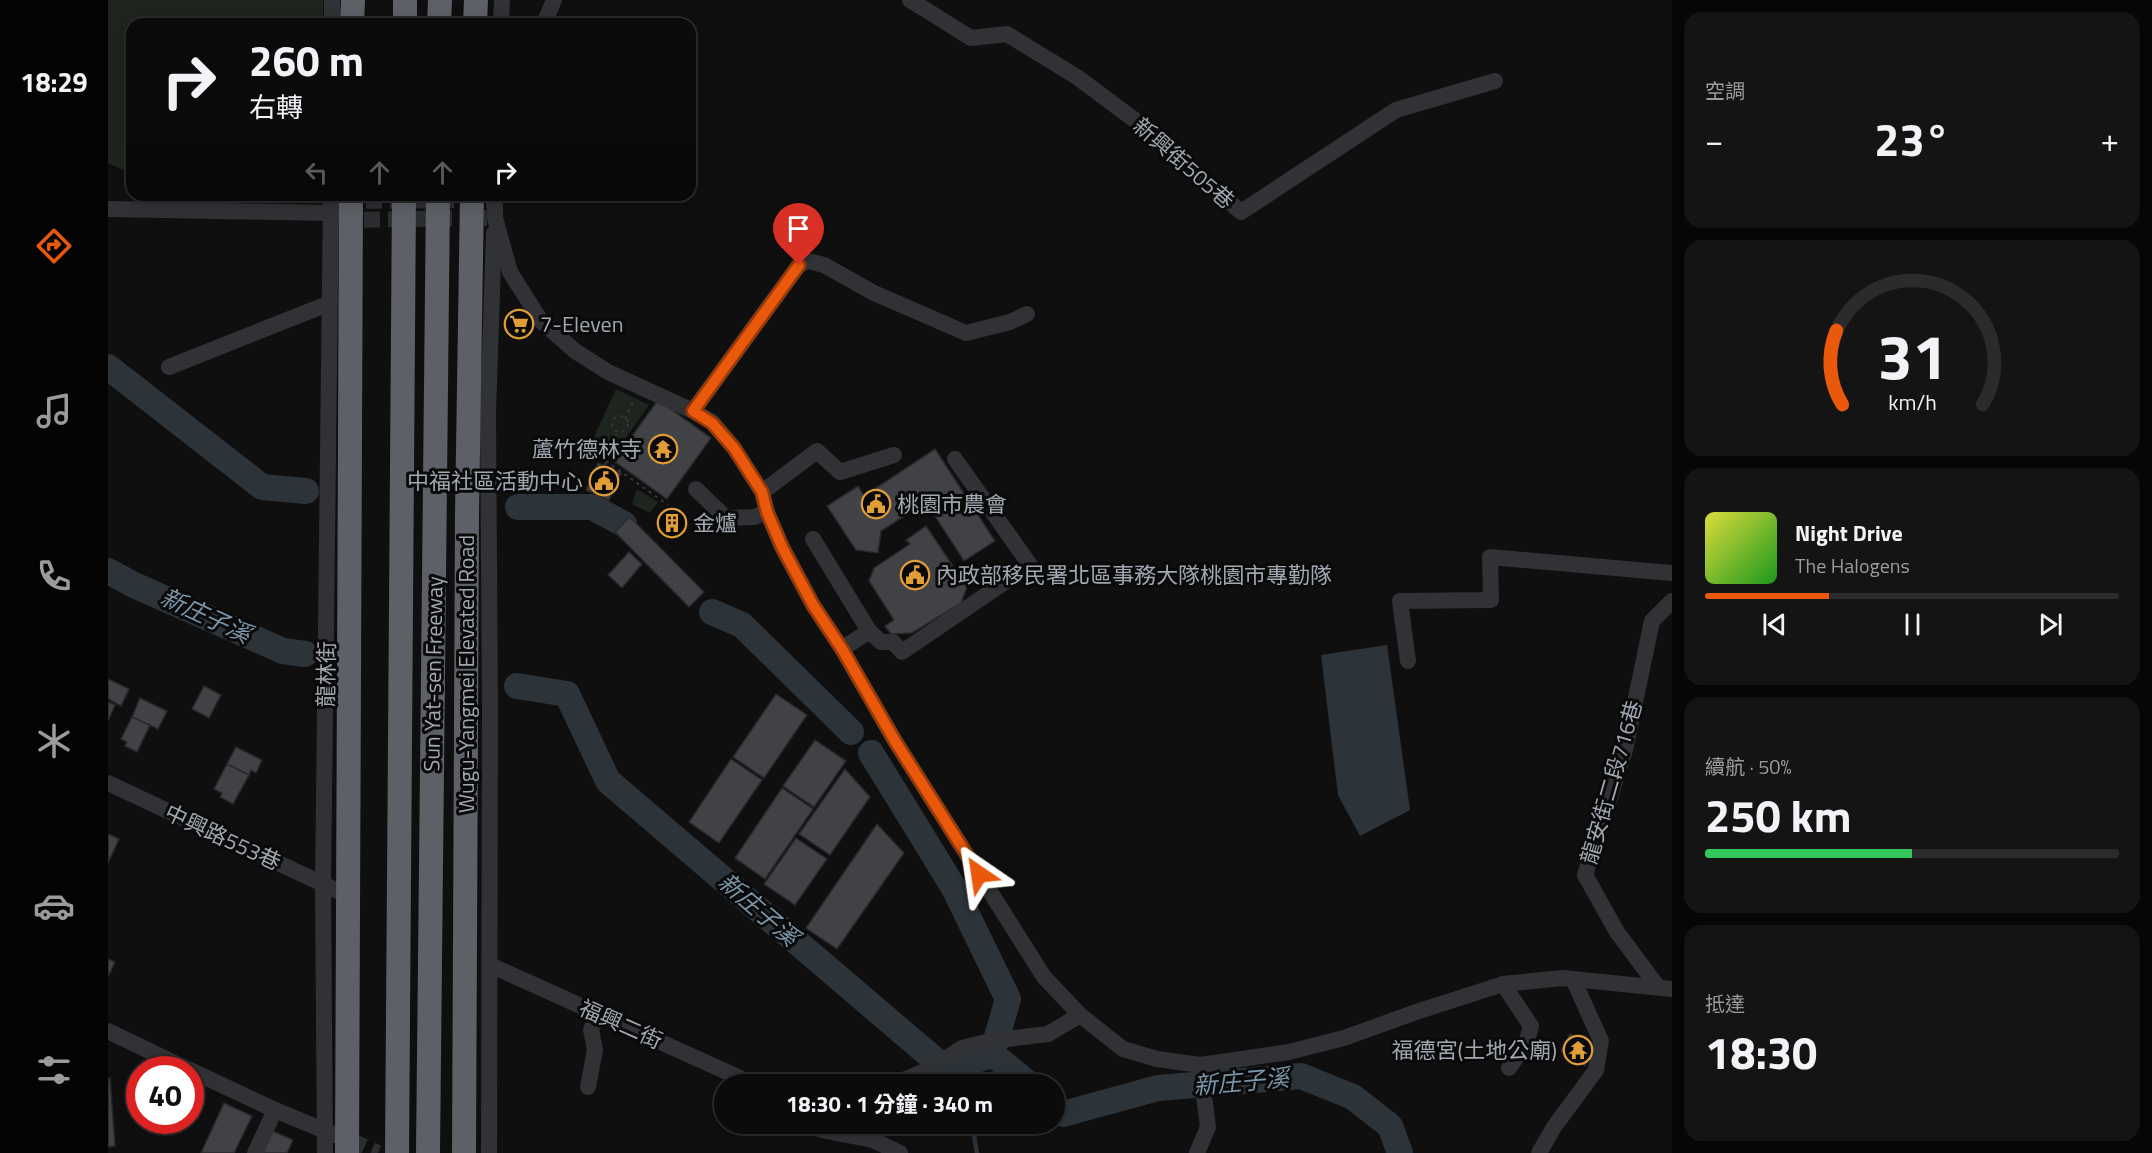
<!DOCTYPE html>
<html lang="zh-TW">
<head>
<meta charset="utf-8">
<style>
	body { margin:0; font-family:"Titillium Web","Noto Sans TC",sans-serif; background:#141415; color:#f1f3f6; height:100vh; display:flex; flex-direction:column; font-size:22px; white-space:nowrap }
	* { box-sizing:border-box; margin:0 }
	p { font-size:20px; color:#9a9b9d }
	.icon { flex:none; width:33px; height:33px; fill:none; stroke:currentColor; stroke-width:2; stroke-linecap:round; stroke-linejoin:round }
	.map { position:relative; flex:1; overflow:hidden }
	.sheet { display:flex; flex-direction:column; gap:12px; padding:12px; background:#060607; width:480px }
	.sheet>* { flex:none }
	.hud { position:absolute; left:18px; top:18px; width:570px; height:183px; border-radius:18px; box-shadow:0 3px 15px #0003,0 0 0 2px #2b2b2d; background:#0b0b0c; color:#f1f3f6; overflow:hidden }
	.speed { position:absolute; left:18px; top:1056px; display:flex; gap:12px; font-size:30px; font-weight:700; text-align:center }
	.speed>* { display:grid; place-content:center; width:78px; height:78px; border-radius:50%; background:#0b0b0c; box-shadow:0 3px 15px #0003,0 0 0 2px #2b2b2d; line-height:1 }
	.speed .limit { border:9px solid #d22; background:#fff; color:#111 }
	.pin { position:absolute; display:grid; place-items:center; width:51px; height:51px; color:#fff; margin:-62px -26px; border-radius:50% 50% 50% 0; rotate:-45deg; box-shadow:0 0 6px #0007 }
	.pin .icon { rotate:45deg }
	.me { position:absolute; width:66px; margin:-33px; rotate:328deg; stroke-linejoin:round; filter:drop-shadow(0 0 4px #0008) }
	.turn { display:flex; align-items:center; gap:21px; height:126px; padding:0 24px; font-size:27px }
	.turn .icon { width:78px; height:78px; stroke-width:2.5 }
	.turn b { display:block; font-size:42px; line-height:51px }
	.lanes { display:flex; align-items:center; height:57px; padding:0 24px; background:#0003; justify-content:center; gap:30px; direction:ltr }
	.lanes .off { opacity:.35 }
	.big { font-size:45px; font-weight:700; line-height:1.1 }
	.sheet .tile { flex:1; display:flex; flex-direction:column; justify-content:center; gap:9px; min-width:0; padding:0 21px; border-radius:18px; background:#141415 }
	.sheet .dial { align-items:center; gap:0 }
	.dial svg { height:156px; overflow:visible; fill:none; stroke:#2b2b2d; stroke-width:7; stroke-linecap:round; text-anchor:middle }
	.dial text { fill:#f1f3f6; stroke:none }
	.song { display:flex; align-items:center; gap:18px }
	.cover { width:72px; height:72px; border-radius:9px; background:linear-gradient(135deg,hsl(60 70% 55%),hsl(120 70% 35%)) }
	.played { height:6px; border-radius:3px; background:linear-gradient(90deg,#ea580c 30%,#2b2b2d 30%) }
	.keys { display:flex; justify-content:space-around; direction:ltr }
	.heat { display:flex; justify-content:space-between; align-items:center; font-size:33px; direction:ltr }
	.charge { height:9px; border-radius:4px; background:linear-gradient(90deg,#34c759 50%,#2b2b2d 0) }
	.trip { position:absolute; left:606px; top:1074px; width:351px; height:60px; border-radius:30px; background:#0b0b0c; box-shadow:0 3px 15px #0003,0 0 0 2px #2b2b2d; font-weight:700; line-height:60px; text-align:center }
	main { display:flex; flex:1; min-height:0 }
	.menu { display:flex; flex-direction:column; width:108px; justify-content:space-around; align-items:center; background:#040405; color:#9a9b9d }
	.menu .icon { width:42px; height:42px }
	.menu .active { color:#ea580c }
	.menu b { font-size:27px; color:#f1f3f6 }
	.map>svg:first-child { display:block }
</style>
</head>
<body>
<main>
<nav class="menu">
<b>18:29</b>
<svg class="icon active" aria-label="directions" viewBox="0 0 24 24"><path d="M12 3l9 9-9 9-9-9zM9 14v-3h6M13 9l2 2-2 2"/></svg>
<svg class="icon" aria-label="music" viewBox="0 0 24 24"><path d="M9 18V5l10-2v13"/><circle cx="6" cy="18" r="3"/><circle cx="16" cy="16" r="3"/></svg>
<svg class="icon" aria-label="phone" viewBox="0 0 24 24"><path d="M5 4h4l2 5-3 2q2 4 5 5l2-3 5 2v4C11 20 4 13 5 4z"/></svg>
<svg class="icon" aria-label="climate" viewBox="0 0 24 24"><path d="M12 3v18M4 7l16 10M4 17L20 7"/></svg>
<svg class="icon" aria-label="car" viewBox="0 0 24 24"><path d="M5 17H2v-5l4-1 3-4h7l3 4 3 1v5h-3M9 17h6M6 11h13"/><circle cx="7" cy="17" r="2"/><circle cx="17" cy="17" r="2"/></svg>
<svg class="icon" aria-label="filters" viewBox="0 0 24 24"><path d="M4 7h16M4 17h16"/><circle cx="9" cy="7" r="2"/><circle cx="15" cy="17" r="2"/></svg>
</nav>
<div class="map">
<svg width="1564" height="1153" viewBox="0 0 1564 1153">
	<rect width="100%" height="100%" fill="#0f0f10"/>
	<g fill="#1e241e">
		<path d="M0,0H215V24H24V169L20,172L0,163Z"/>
		<path d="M508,389L541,405L503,459L480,450Z"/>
		<path d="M529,489L550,502L542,513L524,504Z"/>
	</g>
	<path fill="#2c343a" d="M1279,645L1302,810L1252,836L1230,795L1213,655Z"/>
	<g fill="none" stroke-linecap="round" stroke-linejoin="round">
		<g stroke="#2c343a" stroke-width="4.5">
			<path d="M840,1071L847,1084"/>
			<path d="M864,1124L869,1153"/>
		</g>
		<g stroke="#2c343a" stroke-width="26">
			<path d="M0,367L154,487L198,491"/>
			<path d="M410,507H484L516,524"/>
			<path d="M0,571L26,585L175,651L197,654"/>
			<path d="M604,612L634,625L743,732"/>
			<path d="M409,686L459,694L500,781L840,1071L884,1054L921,1084"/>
			<path d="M763,753L846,888L900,999L884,1054"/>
			<path d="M946,1106L955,1114L1050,1088L1193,1076L1245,1097L1282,1126L1292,1153"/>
		</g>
	</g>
	<g fill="#404246" stroke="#29292c" stroke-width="1.5">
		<path d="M550,400L603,438L559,499L506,461Z"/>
		<path d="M827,449L887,541L856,561L818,502L773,531L770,553L748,550L719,506L750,486L756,496Z"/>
		<path d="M490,463L513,473L501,500L478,490Z"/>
		<path d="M522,517L596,592L581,607L507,532Z"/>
		<circle cx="564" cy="523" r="5.5"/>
		<path d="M818,526L859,587L853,603L804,633L783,634L777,626L786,620L761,581L766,568L802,544L798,540Z"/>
		<path d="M521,552L534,564L514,588L500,575Z"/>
		<path d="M0,679L21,689L13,706L0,699Z"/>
		<path d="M96,686L113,695L101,718L84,709Z"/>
		<path d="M668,694L699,715L656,778L625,757Z"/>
		<path d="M32,698L59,711L50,729L24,717Z"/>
		<path d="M0,702L7,705L0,721Z"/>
		<path d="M24,717L42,725L29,752L17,746L19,742L13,739Z"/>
		<path d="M707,740L738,761L706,807L675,786Z"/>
		<path d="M128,747L154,760L148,773L143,770L141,775L119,764Z"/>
		<path d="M623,759L654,780L611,843L581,822Z"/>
		<path d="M119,764L141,775L125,804L112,797L114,793L106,789Z"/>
		<path d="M737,769L762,797L722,855L691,834Z"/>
		<path d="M674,788L705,809L657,879L627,858Z"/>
		<path d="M769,824L796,853L729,949L698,928Z"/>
		<path d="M0,834L11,839L0,863Z"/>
		<path d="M688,838L719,859L687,905L656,884Z"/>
		<path d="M0,959L7,962L0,977Z"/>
		<path d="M1462,1034L1487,1049L1477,1066L1453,1051Z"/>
		<path d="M0,1078H2L7,1146L0,1147Z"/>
		<path d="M116,1103L144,1116L126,1153H93Z"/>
		<path d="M162,1130L185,1140L179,1153H151Z"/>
	</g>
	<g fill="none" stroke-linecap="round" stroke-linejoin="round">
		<g stroke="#2c2d30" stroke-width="16" stroke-dasharray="16 8" stroke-linecap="butt">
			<path d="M234,201L379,200"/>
			<path d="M232,220L379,218"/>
			<path d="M242,1140L270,1153"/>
		</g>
		<g stroke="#37383c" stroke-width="2" stroke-dasharray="3 4.5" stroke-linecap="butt">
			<circle cx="512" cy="424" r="8"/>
			<path d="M517,419L526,400"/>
			<path d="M498,461L560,505"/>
			<path d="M497,465L502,446L510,432"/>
		</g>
		<g stroke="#313235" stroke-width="16">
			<path d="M802,0L863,38L899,34L969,77L1028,121L1133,212L1288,110L1387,81"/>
			<path d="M224,24V0"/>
			<path d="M393,24L394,0"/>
			<path d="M436,24L446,0"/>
			<path d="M387,195V218L402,272L433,321L467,351L500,372L585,411L604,422L626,448L654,492L659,512L674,547L705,605L734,649L787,741L936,977L972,1015L1015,1049L1049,1059L1092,1065L1181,1052L1236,1038L1311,1011L1395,984L1455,978L1564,989"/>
			<path d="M0,209L223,213L231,219"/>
			<path d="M61,367L222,303"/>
			<path d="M585,411L691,265L700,261L716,265L766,293L858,333L902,322L919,314"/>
			<path d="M588,489L618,518L646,517L659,512"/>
			<path d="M654,492L709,451L732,472L786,455"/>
			<path d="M705,539L761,631L734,649"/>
			<path d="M761,631L773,642H785L794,652L922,565L847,459"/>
			<path d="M1300,661L1292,601L1383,600L1382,557L1564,573"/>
			<path d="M0,783L230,891"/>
			<path d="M382,965L630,1077L642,1084"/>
			<path d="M1395,984L1423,1026L1418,1044L1401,1068"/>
			<path d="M1550,987L1509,932L1477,875L1517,750L1544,621L1564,601"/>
			<path d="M0,1031L81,1070"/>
			<path d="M82,1070L167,1110L227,1135"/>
			<path d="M786,1084L822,1069L854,1048L882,1041L940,1034L972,1015"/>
			<path d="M480,1087L487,1050L483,1030L490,1014"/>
			<path d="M703,1124L713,1130L765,1140L792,1153"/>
			<path d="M765,1140L767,1124"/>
			<path d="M147,1153L167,1110"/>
			<path d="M217,1153L215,885L223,195"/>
			<path d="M381,1153L382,712L380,413L386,233"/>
			<path d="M1089,1153L1100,1127L1092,1065"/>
			<path d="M1431,1153L1446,1127L1488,1070L1493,1041L1465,979"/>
		</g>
		<g stroke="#5d6066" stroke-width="24">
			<path d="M244,24L245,0"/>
			<path d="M297,24V0"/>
			<path d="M331,24L332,0"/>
			<path d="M367,24L368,0"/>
			<path d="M289,1153L296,195"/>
			<path d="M320,1153L330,195"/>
		</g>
		<g stroke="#5d6066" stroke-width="24">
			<path d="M239,1153L243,195"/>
			<path d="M356,1153L359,514L364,195"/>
		</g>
	</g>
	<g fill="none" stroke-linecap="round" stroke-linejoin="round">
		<g stroke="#983908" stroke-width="15">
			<path id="route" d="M691,265L585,411L604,423L626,448L654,492L659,512L674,547L705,605L734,649L787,741L871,874"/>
		</g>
		<use href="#route" stroke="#ea580c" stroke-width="10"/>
	</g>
	<defs>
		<g id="supermarket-ring" transform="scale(1.5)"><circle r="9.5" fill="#0a0a0b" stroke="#e19d37" stroke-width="1.5"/><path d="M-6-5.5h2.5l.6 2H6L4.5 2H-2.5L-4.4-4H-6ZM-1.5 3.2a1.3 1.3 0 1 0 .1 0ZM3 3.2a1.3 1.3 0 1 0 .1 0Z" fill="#e19d37"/></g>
		<g id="temple-ring" transform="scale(1.5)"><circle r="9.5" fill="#0a0a0b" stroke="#e19d37" stroke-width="1.5"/><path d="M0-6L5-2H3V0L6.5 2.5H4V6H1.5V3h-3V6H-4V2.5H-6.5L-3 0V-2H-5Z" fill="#e19d37"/></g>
		<g id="civic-ring" transform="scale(1.5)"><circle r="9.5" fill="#0a0a0b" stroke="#e19d37" stroke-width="1.5"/><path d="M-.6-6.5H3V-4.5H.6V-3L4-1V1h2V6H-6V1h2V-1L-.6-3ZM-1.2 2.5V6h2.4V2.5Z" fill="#e19d37"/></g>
		<g id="building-ring" transform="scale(1.5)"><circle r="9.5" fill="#0a0a0b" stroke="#e19d37" stroke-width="1.5"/><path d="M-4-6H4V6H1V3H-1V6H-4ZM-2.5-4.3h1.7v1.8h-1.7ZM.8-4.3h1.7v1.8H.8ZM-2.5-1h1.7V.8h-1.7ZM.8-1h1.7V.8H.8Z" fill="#e19d37"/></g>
	</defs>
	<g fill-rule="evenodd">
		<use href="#supermarket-ring" x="411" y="324"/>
		<use href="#temple-ring" x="555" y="449"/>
		<use href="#civic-ring" x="496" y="481"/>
		<use href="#civic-ring" x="768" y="504"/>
		<use href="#building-ring" x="564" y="523"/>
		<use href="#civic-ring" x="807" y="575"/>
		<use href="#temple-ring" x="1470" y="1050"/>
	</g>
	<g text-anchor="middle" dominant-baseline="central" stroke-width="6" stroke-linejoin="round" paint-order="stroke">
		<g font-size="22" fill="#a1a7b0" stroke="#0a0a0b">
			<text transform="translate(1076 163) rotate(41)">新興街505巷</text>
			<text transform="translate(218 674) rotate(-89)">龍林街</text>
			<text transform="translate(325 674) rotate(-89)">Sun Yat-sen Freeway</text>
			<text transform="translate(358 674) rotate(-90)">Wugu-Yangmei Elevated Road</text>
			<text transform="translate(1503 782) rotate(-74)">龍安街二段716巷</text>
			<text transform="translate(115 837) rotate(25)">中興路553巷</text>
			<text transform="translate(513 1024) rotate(24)">福興二街</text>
		</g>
		<g font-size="22" fill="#a1a7b0" stroke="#0a0a0b" text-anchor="start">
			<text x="432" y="324">7-Eleven</text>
			<text x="534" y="449" text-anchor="end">蘆竹德林寺</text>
			<text x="475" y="481" text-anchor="end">中福社區活動中心</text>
			<text x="789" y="504">桃園市農會</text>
			<text x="585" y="523">金爐</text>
			<text x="828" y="575">內政部移民署北區事務大隊桃園市專勤隊</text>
			<text x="1449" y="1050" text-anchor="end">福德宮(土地公廟)</text>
		</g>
		<g font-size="24" font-style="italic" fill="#7a96a9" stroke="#0a0a0b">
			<text transform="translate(98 615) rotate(25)">新庄子溪</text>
			<text transform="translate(651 909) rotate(41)">新庄子溪</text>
			<text transform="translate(1133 1081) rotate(-5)">新庄子溪</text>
		</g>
	</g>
</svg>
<div class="speed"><div class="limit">40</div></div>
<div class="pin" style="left:691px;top:265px;background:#d93025"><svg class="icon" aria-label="arrive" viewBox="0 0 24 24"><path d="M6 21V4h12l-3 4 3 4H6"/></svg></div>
<svg class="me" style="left:871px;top:874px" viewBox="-20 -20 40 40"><path d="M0-17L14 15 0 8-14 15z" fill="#ea580c" stroke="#fff" stroke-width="4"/></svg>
<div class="trip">18:30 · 1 分鐘 · 340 m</div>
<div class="hud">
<div class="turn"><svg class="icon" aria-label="right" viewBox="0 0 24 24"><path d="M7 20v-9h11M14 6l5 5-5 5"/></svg><div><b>260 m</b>右轉</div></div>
<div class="lanes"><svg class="icon off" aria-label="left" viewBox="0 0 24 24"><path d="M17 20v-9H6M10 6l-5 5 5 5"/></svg><svg class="icon off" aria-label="ahead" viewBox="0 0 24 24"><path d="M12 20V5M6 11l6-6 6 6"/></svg><svg class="icon off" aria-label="ahead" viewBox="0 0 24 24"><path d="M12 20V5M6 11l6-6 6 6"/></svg><svg class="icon" aria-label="right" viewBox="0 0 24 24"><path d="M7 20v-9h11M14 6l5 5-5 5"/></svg></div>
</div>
</div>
<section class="sheet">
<div class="tile"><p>空調</p>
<div class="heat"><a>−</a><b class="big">23°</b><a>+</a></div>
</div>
<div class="tile dial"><svg viewBox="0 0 100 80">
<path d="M14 69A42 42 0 1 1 86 69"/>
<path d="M14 69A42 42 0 0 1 11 31" stroke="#ea580c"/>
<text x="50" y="56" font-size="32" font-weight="700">31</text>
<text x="50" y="72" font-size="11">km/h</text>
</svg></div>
<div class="tile">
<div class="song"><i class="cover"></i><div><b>Night Drive</b><p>The Halogens</p></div></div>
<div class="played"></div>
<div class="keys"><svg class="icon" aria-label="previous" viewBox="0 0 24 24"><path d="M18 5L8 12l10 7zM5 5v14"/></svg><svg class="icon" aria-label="pause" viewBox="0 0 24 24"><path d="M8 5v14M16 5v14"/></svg><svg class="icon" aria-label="next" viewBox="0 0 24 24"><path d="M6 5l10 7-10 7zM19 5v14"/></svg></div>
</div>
<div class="tile"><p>續航 · 50%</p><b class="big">250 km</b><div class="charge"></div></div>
<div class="tile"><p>抵達</p><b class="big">18:30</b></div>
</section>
</main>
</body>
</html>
